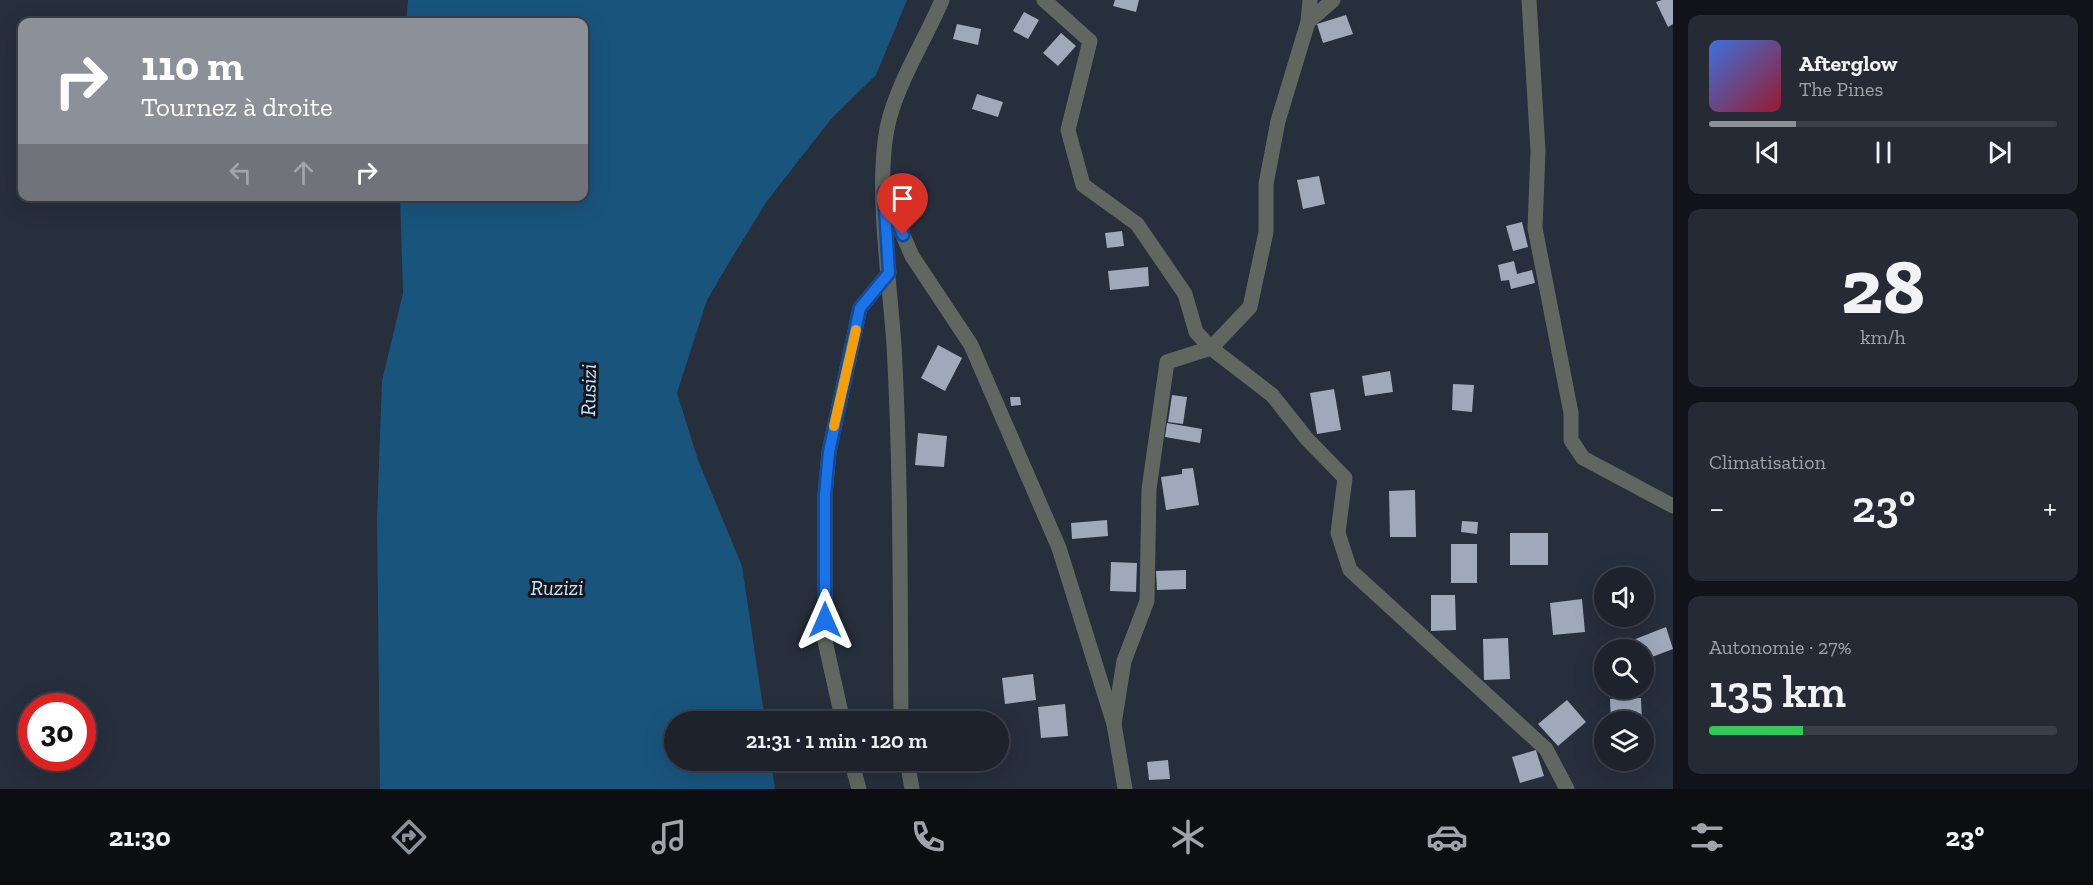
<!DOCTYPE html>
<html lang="fr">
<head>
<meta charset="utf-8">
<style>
	body { margin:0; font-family:"Zilla Slab",serif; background:#252a35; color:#f1f3f6; height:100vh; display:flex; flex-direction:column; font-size:22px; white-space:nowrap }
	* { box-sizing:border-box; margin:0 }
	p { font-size:20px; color:#a0a4aa }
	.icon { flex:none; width:33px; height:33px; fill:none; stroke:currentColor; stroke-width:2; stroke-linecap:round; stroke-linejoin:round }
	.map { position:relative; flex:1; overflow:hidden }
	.sheet { display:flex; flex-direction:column; gap:15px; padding:15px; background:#101319; width:420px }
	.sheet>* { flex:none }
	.banner { position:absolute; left:18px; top:18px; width:570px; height:183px; border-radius:12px; box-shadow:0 6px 24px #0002,0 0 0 2px #3b3f49; background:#8c9099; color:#fff; overflow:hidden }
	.controls { position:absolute; left:1594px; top:567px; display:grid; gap:12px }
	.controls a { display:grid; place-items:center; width:60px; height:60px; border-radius:50%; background:#1d222d; box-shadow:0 6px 24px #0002,0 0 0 2px #3b3f49; font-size:30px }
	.speed { position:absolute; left:18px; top:693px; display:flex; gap:12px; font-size:30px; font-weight:700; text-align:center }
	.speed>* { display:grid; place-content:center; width:78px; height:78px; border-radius:50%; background:#1d222d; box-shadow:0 6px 24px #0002,0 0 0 2px #3b3f49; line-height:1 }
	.speed .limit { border:9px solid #d22; background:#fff; color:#111 }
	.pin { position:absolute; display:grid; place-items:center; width:51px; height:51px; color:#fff; margin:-62px -26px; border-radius:50% 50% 50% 0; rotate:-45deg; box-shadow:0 0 6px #0007 }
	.pin .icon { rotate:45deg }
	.me { position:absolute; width:66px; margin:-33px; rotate:0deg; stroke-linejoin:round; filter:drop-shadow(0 0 4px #0008) }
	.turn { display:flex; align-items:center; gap:21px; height:126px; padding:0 24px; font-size:27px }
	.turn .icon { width:78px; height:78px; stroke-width:2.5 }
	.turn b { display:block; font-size:42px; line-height:51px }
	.lanes { display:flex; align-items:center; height:57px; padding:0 24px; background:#0003; justify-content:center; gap:30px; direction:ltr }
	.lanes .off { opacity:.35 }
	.big { font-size:45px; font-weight:600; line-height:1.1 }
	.sheet .widget { flex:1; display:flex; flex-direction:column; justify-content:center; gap:9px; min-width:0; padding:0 21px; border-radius:12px; background:#252a35 }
	.sheet .dial { align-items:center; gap:0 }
	.dial b { font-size:78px; line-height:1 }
	.song { display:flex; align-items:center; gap:18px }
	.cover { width:72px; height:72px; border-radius:9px; background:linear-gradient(135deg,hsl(220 70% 55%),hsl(350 70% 35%)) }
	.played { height:6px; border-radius:3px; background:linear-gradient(90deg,#8c9099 25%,#3b3f49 25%) }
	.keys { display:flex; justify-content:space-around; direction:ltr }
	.heat { display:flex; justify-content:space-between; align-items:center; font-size:33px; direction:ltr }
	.charge { height:9px; border-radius:4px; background:linear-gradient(90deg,#34c759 27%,#3b3f49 0) }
	.trip { position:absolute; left:664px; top:711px; width:345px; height:60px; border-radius:30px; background:#1d222d; box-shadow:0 6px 24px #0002,0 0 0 2px #3b3f49; font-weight:600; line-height:60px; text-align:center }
	.dock { display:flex; height:96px; justify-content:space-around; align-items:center; background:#0c0e12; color:#a0a4aa }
	.dock .icon { width:42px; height:42px }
	.dock .active { color:#8c9099 }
	.dock b { font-size:27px; color:#f1f3f6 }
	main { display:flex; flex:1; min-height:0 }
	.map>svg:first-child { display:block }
</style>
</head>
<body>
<main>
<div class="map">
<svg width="1673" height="789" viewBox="0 0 1673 789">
	<rect width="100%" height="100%" fill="#272e3c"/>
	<path fill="#19547d" d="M408,0H907L876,75L831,119L767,201L730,261L707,300L677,393L698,460L742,566L765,721L675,722V760L771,761L775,789H380L377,518L382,381L403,293L400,197L584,196V22H406Z"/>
	<g fill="#a0a9ba">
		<path d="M1115,0H1139L1136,12L1113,6Z"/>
		<path d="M1662,0H1673V24L1668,27L1656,2Z"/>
		<path d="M1024,12L1039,20L1028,39L1013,31Z"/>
		<path d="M1346,15L1353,34L1323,43L1317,24Z"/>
		<path d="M957,24L981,29L978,45L953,39Z"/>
		<path d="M1061,33L1076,46L1058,66L1043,53Z"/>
		<path d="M977,94L1003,102L998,117L972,109Z"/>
		<path d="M1319,176L1325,204L1303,209L1297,180Z"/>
		<path d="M1522,222L1528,247L1513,251L1506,226Z"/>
		<path d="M1122,231L1124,246L1107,248L1105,233Z"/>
		<path d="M1514,261L1517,274L1532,270L1535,283L1511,289L1509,280L1501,281L1498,265Z"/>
		<path d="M1148,267L1149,286L1110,290L1108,271Z"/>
		<path d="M938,345L962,358L945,391L921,378Z"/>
		<path d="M1390,371L1393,392L1365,396L1362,376Z"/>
		<path d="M1453,384L1474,385L1472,412L1452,410Z"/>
		<path d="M1334,389L1341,430L1317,434L1310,393Z"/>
		<path d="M1172,395L1187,397L1183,424L1168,422Z"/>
		<path d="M1010,397H1020L1021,405L1011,406Z"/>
		<path d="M1167,423L1202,429L1200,443L1165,437Z"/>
		<path d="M918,433L947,436L944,467L915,465Z"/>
		<path d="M1193,468L1199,505L1166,510L1161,477L1182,474V469Z"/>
		<path d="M1415,490L1416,537H1390L1389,491Z"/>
		<path d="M1107,520L1108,536L1072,539L1071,523Z"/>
		<path d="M1462,521L1478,522L1477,534L1461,532Z"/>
		<rect x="1510" y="533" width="38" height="32"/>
		<rect x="1451" y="544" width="26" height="39"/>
		<path d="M1111,562L1137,563L1136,592L1110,591Z"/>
		<path d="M1186,570V589L1157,590L1156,571Z"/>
		<path d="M1431,595H1455L1456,630L1431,631Z"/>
		<path d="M1582,599L1585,632L1553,635L1550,603Z"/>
		<path d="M1666,627L1673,649L1644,660V650H1636L1633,640Z"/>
		<path d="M1508,638L1510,679L1484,680L1483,639Z"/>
		<path d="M1033,674L1036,700L1005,704L1002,678Z"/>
		<path d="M1641,698L1642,722H1611L1610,699Z"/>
		<path d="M1567,700L1586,722L1558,746L1538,724Z"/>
		<path d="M1065,704L1068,736L1041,738L1038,707Z"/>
		<path d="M999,735H1006L1007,746L999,747Z"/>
		<path d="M1536,750L1544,776L1520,783L1512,757Z"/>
		<path d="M1168,760L1170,779L1149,780L1147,762Z"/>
	</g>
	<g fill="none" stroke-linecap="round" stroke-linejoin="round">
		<g stroke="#606761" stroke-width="15">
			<path d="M1044,0L1090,41L1068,130L1083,185L1137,224L1185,294L1196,332L1211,348L1272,395L1307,439L1345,478L1338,533L1350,570L1546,749L1567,789"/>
			<path d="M1529,0L1538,151L1535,228L1571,413V440L1583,458L1673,506"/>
			<path d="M1308,22L1333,0"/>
			<path d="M889,203L912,256L971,345L1059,548L1114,724L1125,789"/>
			<path d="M843,722L825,641V495L829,452L860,308L889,273"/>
			<path d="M901,722C900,596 901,471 894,346C890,280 873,177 890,116C902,75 926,38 942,0"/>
			<path d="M1114,724L1124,661L1147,601L1149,489L1167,362L1211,348L1250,307L1266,232V184L1278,121L1308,22L1310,0"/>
			<path d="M851,760L859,789"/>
			<path d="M907,760L912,789"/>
		</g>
	</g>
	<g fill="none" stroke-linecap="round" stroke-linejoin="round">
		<g stroke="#114b97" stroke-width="15">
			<path id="route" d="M825,620V495L829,452L860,308L889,273L884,192L903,235"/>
		</g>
		<use href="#route" stroke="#1a73e8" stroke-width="10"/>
		<path stroke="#f59e0b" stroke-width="10" d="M834,426L856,330"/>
	</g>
	<g text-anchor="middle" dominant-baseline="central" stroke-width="6" stroke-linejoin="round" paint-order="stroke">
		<g font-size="21" font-style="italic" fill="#c6e5ff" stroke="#13171d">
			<text transform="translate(588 390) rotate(-89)">Rusizi</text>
			<text x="557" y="587">Ruzizi</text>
		</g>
	</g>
</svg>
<div class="controls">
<a><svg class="icon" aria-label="sound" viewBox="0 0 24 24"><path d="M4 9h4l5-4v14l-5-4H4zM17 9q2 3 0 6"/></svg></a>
<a><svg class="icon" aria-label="search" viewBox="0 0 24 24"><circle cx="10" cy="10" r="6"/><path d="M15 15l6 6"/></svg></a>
<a><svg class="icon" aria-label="layers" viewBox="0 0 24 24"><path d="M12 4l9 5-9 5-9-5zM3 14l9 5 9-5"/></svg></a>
</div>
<div class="speed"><div class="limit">30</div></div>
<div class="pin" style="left:903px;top:235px;background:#d93025"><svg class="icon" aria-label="arrive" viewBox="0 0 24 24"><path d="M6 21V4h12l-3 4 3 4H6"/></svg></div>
<svg class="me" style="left:825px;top:620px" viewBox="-20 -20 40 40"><path d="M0-17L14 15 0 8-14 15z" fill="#1a73e8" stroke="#fff" stroke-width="4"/></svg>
<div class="trip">21:31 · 1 min · 120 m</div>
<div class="banner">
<div class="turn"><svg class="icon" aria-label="right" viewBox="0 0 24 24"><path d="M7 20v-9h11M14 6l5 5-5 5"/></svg><div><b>110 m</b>Tournez à droite</div></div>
<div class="lanes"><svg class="icon off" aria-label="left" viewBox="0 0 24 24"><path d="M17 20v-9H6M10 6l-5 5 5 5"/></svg><svg class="icon off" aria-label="ahead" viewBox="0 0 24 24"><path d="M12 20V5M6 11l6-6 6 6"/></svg><svg class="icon" aria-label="right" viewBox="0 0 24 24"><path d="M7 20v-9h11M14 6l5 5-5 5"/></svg></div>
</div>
</div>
<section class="sheet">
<div class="widget">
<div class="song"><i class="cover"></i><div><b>Afterglow</b><p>The Pines</p></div></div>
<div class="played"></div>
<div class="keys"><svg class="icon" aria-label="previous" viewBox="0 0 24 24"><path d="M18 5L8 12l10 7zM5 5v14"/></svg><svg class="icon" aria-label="pause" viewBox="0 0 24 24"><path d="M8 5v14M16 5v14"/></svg><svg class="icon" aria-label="next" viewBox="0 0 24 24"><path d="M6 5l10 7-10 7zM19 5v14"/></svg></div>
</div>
<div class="widget dial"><b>28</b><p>km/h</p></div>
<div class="widget"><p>Climatisation</p>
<div class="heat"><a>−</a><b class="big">23°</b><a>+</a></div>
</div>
<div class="widget"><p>Autonomie · 27%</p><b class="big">135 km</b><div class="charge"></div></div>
</section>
</main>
<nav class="dock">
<b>21:30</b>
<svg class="icon active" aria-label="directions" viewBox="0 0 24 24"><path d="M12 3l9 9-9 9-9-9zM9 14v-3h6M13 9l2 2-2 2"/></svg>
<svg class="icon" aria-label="music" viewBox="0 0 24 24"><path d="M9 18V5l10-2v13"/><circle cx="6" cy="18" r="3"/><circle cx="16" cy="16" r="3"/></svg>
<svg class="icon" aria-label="phone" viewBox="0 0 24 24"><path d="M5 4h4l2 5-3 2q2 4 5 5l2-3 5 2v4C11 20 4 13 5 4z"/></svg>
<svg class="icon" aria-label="climate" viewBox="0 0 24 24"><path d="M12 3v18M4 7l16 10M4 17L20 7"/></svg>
<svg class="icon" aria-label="car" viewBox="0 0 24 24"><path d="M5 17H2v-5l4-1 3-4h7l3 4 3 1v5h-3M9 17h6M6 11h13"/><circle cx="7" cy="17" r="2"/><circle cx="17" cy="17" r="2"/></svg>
<svg class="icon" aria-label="filters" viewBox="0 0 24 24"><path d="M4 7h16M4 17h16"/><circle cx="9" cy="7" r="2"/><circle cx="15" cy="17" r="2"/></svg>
<b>23°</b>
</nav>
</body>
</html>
